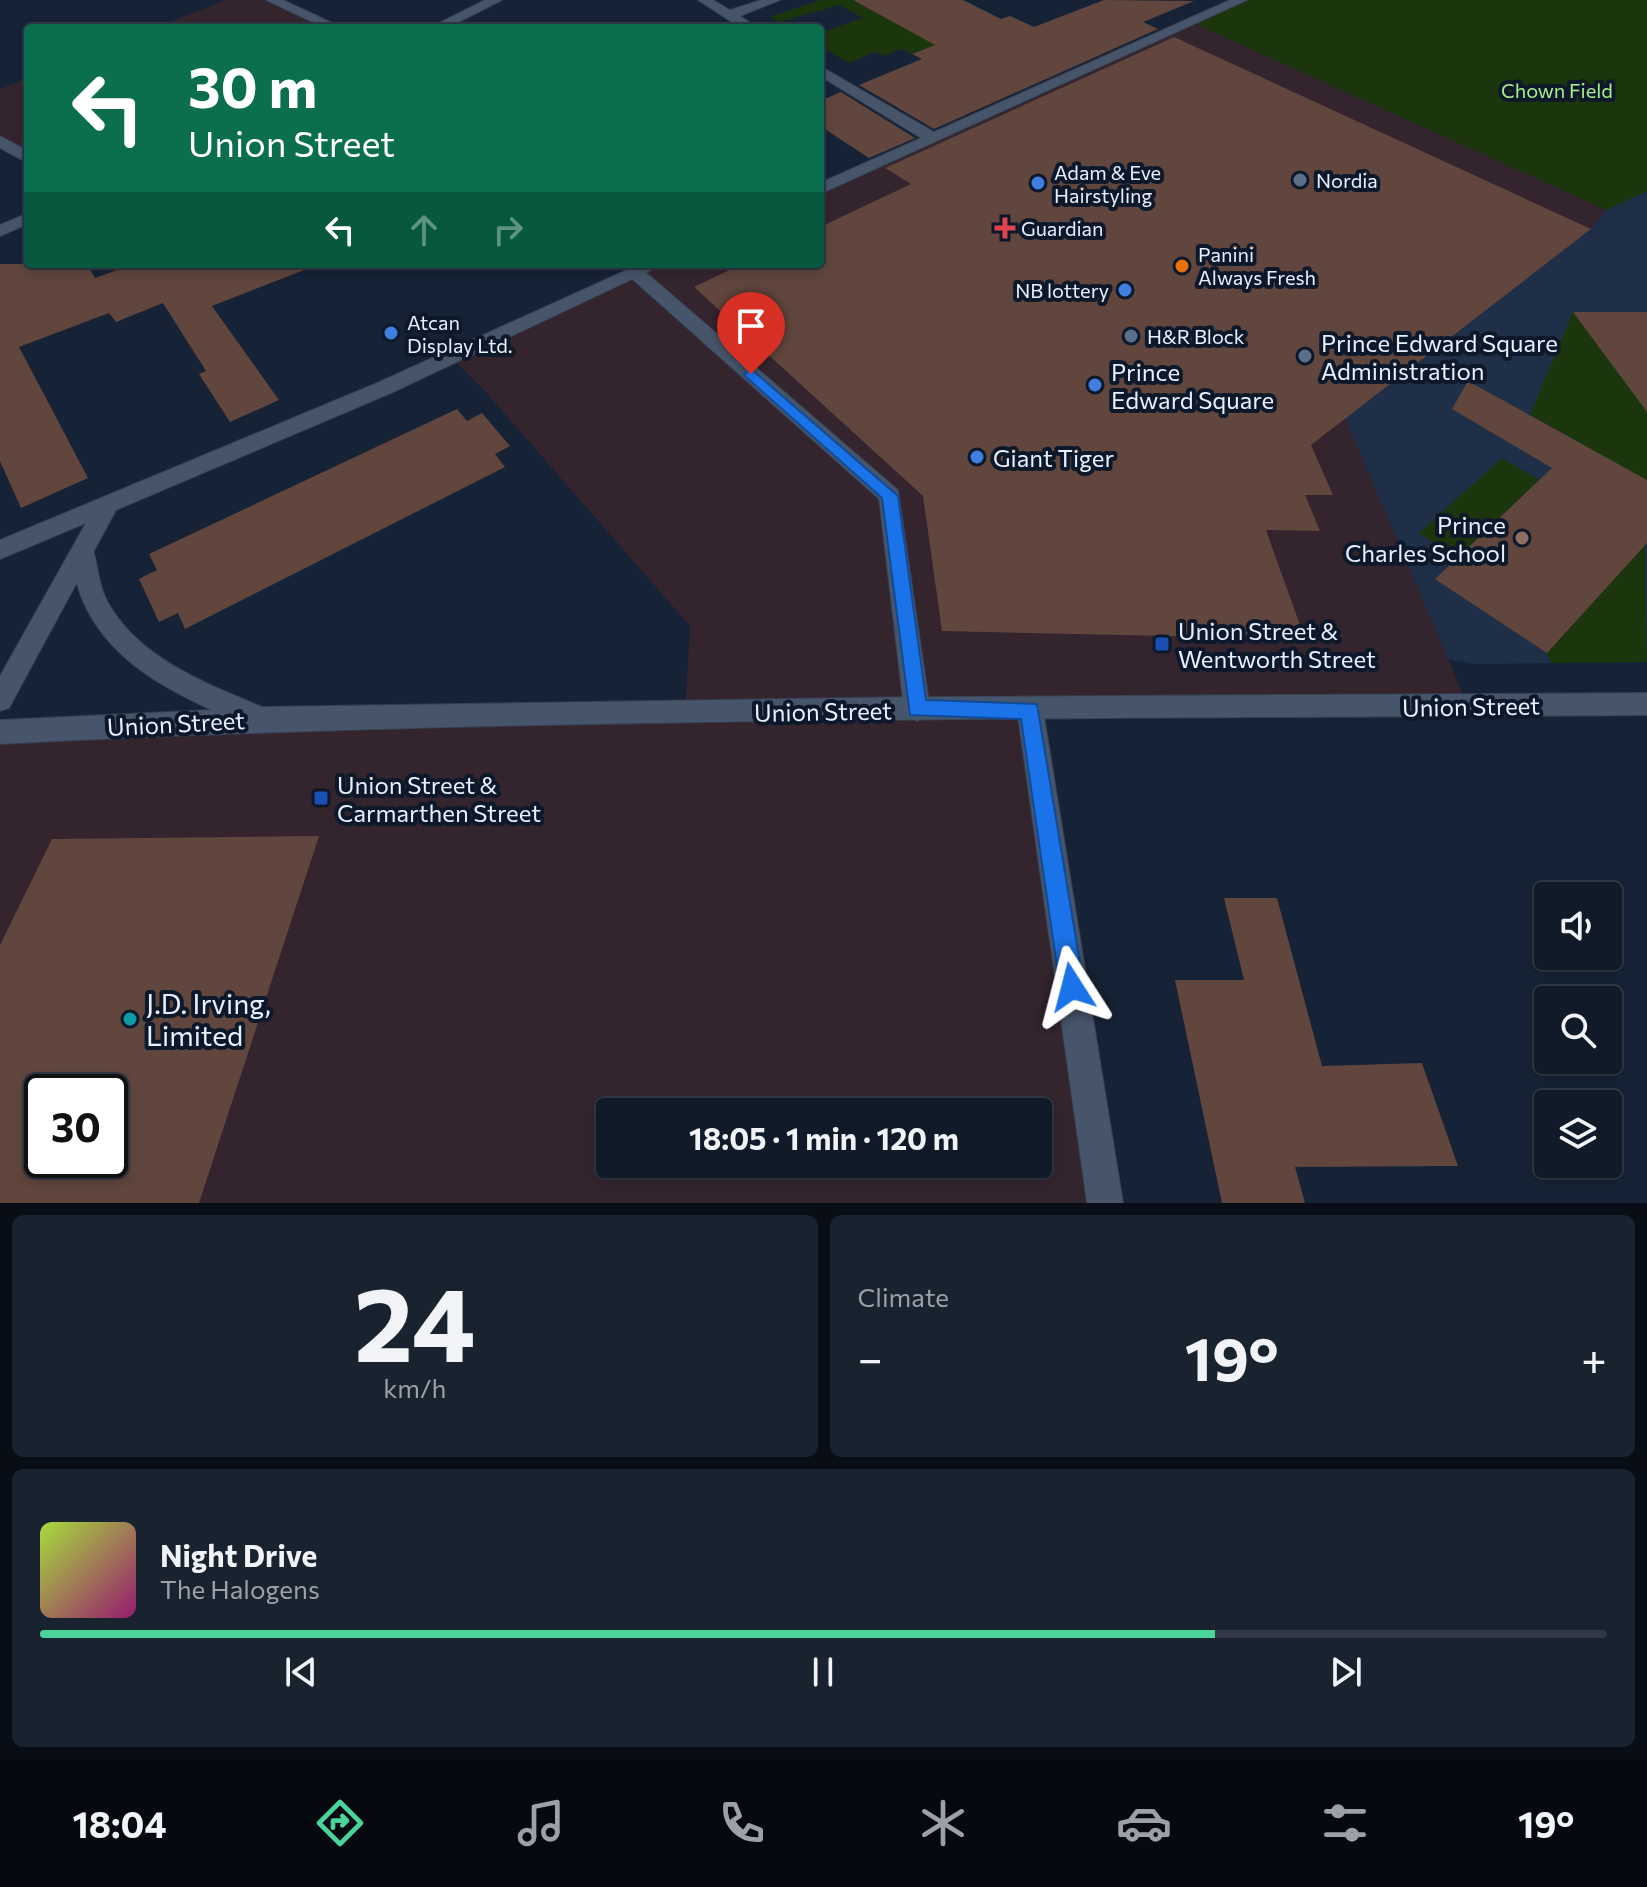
<!DOCTYPE html>
<html lang="en">
<head>
<meta charset="utf-8">
<style>
	body { margin:0; font-family:Commissioner,sans-serif; background:#192330; color:#f1f3f6; height:100vh; display:flex; flex-direction:column; font-size:30px; white-space:nowrap }
	* { box-sizing:border-box; margin:0 }
	p { font-size:26px; color:#9ca1a8 }
	.icon { flex:none; width:44px; height:44px; fill:none; stroke:currentColor; stroke-width:2; stroke-linecap:round; stroke-linejoin:round }
	.map { position:relative; height:1203px; overflow:hidden }
	.panel { display:flex; flex-direction:column; gap:12px; padding:12px; background:#090e16; flex:1 }
	.panel>* { flex:none }
	.banner { position:absolute; left:24px; top:24px; width:800px; height:244px; border-radius:8px; box-shadow:0 4px 12px #0003,0 0 0 2px #303845; background:#0b6e4f; color:#fff; overflow:hidden }
	.tools { position:absolute; left:1534px; top:882px; display:grid; gap:16px }
	.tools a { display:grid; place-items:center; width:88px; height:88px; border-radius:8px; background:#101a28; box-shadow:0 4px 12px #0003,0 0 0 2px #303845; font-size:40px }
	.speed { position:absolute; left:24px; top:1074px; display:flex; gap:16px; font-size:40px; font-weight:700; text-align:center }
	.speed>* { display:grid; place-content:center; width:104px; height:104px; border-radius:50%; background:#101a28; box-shadow:0 4px 12px #0003,0 0 0 2px #303845; line-height:1 }
	.speed .limit { border:4px solid #111; border-radius:12px; background:#fff; color:#111 }
	.pin { position:absolute; display:grid; place-items:center; width:68px; height:68px; color:#fff; margin:-82px -34px; border-radius:50% 50% 50% 0; rotate:-45deg; box-shadow:0 0 8px #0007 }
	.pin .icon { rotate:45deg }
	.me { position:absolute; width:88px; margin:-44px; rotate:351deg; stroke-linejoin:round; filter:drop-shadow(0 0 6px #0008) }
	.turn { display:flex; align-items:center; gap:28px; height:168px; padding:0 32px; font-size:36px }
	.turn .icon { width:104px; height:104px; stroke-width:2.5 }
	.turn b { display:block; font-size:56px; line-height:68px }
	.lanes { display:flex; align-items:center; height:76px; padding:0 32px; background:#0003; justify-content:center; gap:40px; direction:ltr }
	.lanes .off { opacity:.35 }
	.big { font-size:60px; font-weight:700; line-height:1.1 }
	.panel .card { flex:1; display:flex; flex-direction:column; justify-content:center; gap:12px; min-width:0; padding:0 28px; border-radius:12px; background:#192330 }
	.panel .dial { align-items:center; gap:0 }
	.dial b { font-size:104px; line-height:1 }
	.song { display:flex; align-items:center; gap:24px }
	.cover { width:96px; height:96px; border-radius:12px; background:linear-gradient(135deg,hsl(80 70% 55%),hsl(320 70% 35%)) }
	.played { height:8px; border-radius:4px; background:linear-gradient(90deg,#4ad49c 75%,#303845 75%) }
	.keys { display:flex; justify-content:space-around; direction:ltr }
	.heat { display:flex; justify-content:space-between; align-items:center; font-size:44px; direction:ltr }
	.panel .tiles { flex:1; display:grid; gap:12px; grid-template-columns:1fr 1fr }
	.card:last-child { grid-column:span 2 }
	.trip { position:absolute; left:596px; top:1098px; width:456px; height:80px; border-radius:8px; background:#101a28; box-shadow:0 4px 12px #0003,0 0 0 2px #303845; font-weight:700; line-height:80px; text-align:center }
	.dock { display:flex; height:128px; justify-content:space-around; align-items:center; background:#060a10; color:#9ca1a8 }
	.dock .icon { width:56px; height:56px }
	.dock .on { color:#4ad49c }
	.dock b { font-size:36px; color:#f1f3f6 }
	.map>svg:first-child { display:block }
</style>
</head>
<body>
<div class="map">
<svg width="1647" height="1203" viewBox="0 0 1647 1203">
	<rect width="100%" height="100%" fill="#162336"/>
	<g fill="#34242e" fill-rule="evenodd">
		<path d="M226,0H272L336,28H155Z"/>
		<path d="M1191,22L1606,210L1591,229L1346,418L1468,706L1030,710L1105,1203H0V732L685,714L690,626L484,390L451,357L655,264H820V190ZM42,1092H110V1160H42ZM610,1112H1038V1164H610Z"/>
		<path d="M28,78V158L0,141V89Z"/>
	</g>
	<path fill="#1f2f47" d="M1647,191V662L1474,664L1448,659L1345,418L1591,229L1606,210Z"/>
	<g fill="#1b360d">
		<path d="M821,0H853L864,6L869,4L925,33L962,68L926,48L912,54L901,49L884,56L875,52L849,63L820,46V33L863,18L839,5L779,22L770,17Z"/>
		<path d="M1241,0H1647V191L1606,210L1191,22Z"/>
		<path d="M1573,312L1647,412V480L1530,415Z"/>
		<path d="M1502,458L1539,480L1457,558L1419,533Z"/>
		<path d="M1645,545L1647,662L1551,663L1547,653Z"/>
	</g>
	<g fill="#60463c" fill-rule="evenodd">
		<path d="M853,0H963L1001,19L1010,16L1034,27L1104,0L1194,1L1143,22L1158,29L934,129L859,85L922,59L912,54L935,45Z"/>
		<path d="M1174,37L1591,229L1311,445L1333,495H1305L1320,531L1266,530L1305,639L942,631L923,496L694,287L742,264H820V227L911,184L885,168Z"/>
		<path d="M841,92L915,138L869,158L820,126V101Z"/>
		<path d="M0,264H87L95,278L134,264H311L312,267L212,306L279,400L230,422L199,374L206,371L163,303L116,322L109,313L19,347L88,478L21,508L0,461Z"/>
		<path d="M1573,312H1647V412Z"/>
		<path d="M1468,381L1647,480V543L1547,653L1435,579L1552,468L1452,409Z"/>
		<path d="M457,409L467,421L482,413L510,446L495,454L505,467L185,629L178,613L159,622L139,579L157,570L149,554Z"/>
		<path d="M319,836L199,1203H0V945L52,839ZM42,1092H110V1160H42Z"/>
		<path d="M1224,898H1277L1322,1066L1422,1063L1458,1166L1295,1167L1305,1203H1222L1175,980H1244Z"/>
	</g>
	<g fill="none" stroke-linecap="round" stroke-linejoin="round">
		<g stroke="#353e4e" stroke-width="2">
			<path id="lane" d="M636,267L642,269L898,490L930,709L926,717L917,721L908,717L904,709L879,499L630,277L627,273L630,269Z"/>
		</g>
		<g stroke="#353e4e" stroke-width="2">
			<g id="street">
				<path d="M266,0H283L343,28H325Z"/>
				<path d="M698,0H713L730,10L761,0H780L740,16L758,28H741Z"/>
				<path d="M1230,0H1247L820,194V183L921,138L820,76V66L934,132Z"/>
				<path d="M640,264H664L391,393L116,510L9,708L0,711V676L86,523L0,559V540L377,383Z"/>
				<path d="M1030,698L1039,702L1043,710L1123,1203H1087L1017,710L1021,702Z"/>
			</g>
		</g>
		<g stroke="#353e4e" stroke-width="2">
			<g id="secondary">
				<path d="M485,0H502L447,28H429Z"/>
				<path d="M0,136L28,151V163L0,148Z"/>
				<path d="M28,213V224L0,236V225Z"/>
				<path d="M82,544L90,547L94,553C98,568 99,586 107,601C138,658 205,683 262,707L917,697L1647,693V715C1098,719 548,716 0,744V720L212,710C159,686 107,656 83,601C76,586 75,569 70,553L74,547Z"/>
			</g>
		</g>
		<use href="#lane" fill="#46556a" fill-rule="evenodd"/>
		<use href="#street" fill="#46556a" fill-rule="evenodd"/>
		<use href="#secondary" fill="#46556a" fill-rule="evenodd"/>
	</g>
	<path fill="#1a73e8" stroke="#114b97" stroke-width="2" d="M751,369L898,496L926,700L1037,704L1084,987L1081,996L1072,999L1064,996L1060,987L1021,719L910,715L882,498L746,377L744,374Z"/>
	<g fill="#5c6f8a" stroke="#0d192b" stroke-width="3">
		<circle cx="1300" cy="180" r="8"/>
		<circle cx="1131" cy="336" r="8"/>
		<circle cx="1305" cy="356" r="8"/>
	</g>
	<g fill="#3f7fe0" stroke="#0d192b" stroke-width="3">
		<circle cx="1038" cy="183" r="8"/>
		<circle cx="1125" cy="290" r="8"/>
		<circle cx="391" cy="333" r="8"/>
		<circle cx="1095" cy="385" r="8"/>
		<circle cx="977" cy="457" r="8"/>
	</g>
	<path fill="#e0444e" stroke="#0d192b" stroke-width="3" d="M1001 216h8v8h8v8h-8v8h-8v-8h-8v-8h8z"/>
	<circle fill="#e8710a" stroke="#0d192b" stroke-width="3" cx="1182" cy="266" r="8"/>
	<circle fill="#8d6e63" stroke="#0d192b" stroke-width="3" cx="1522" cy="538" r="8"/>
	<g fill="#1a4fb4" stroke="#0d192b" stroke-width="3">
		<rect x="1154" y="636" width="16" height="16" rx="4"/>
		<rect x="313" y="790" width="16" height="16" rx="4"/>
	</g>
	<circle fill="#0f9aa8" stroke="#0d192b" stroke-width="3" cx="130" cy="1019" r="8"/>
	<g text-anchor="middle" dominant-baseline="central" stroke-width="8" stroke-linejoin="round" paint-order="stroke">
		<g font-size="20" fill="#aaef8c" stroke="#0d192b">
			<text x="1557" y="90">Chown Field</text>
		</g>
		<g font-size="20" fill="#e8f0fd" stroke="#0d192b" text-anchor="start">
			<text x="1054" y="172">Adam &amp; Eve<tspan x="1054" dy="23">Hairstyling</tspan></text>
			<text x="1316" y="180">Nordia</text>
			<text x="1021" y="228">Guardian</text>
			<text x="1198" y="254">Panini<tspan x="1198" dy="23">Always Fresh</tspan></text>
			<text x="1109" y="290" text-anchor="end">NB lottery</text>
			<text x="407" y="322">Atcan<tspan x="407" dy="23">Display Ltd.</tspan></text>
			<text x="1147" y="336">H&amp;R Block</text>
		</g>
		<g font-size="24" fill="#e8f0fd" stroke="#0d192b" text-anchor="start">
			<text x="1321" y="342">Prince Edward Square<tspan x="1321" dy="28">Administration</tspan></text>
			<text x="1111" y="371">Prince<tspan x="1111" dy="28">Edward Square</tspan></text>
			<text x="993" y="457">Giant Tiger</text>
			<text x="1506" y="524" text-anchor="end">Prince<tspan x="1506" dy="28">Charles School</tspan></text>
			<text x="1178" y="630">Union Street &amp;<tspan x="1178" dy="28">Wentworth Street</tspan></text>
			<text x="337" y="784">Union Street &amp;<tspan x="337" dy="28">Carmarthen Street</tspan></text>
		</g>
		<g font-size="24" fill="#e8f0fd" stroke="#0d192b">
			<text transform="translate(1471 706) rotate(-1)">Union Street</text>
			<text transform="translate(823 711) rotate(-1)">Union Street</text>
			<text transform="translate(176 723) rotate(-3)">Union Street</text>
		</g>
		<g font-size="28" fill="#e8f0fd" stroke="#0d192b" text-anchor="start">
			<text x="146" y="1003">J.D. Irving,<tspan x="146" dy="32">Limited</tspan></text>
		</g>
	</g>
</svg>
<div class="tools">
<a><svg class="icon" aria-label="sound" viewBox="0 0 24 24"><path d="M4 9h4l5-4v14l-5-4H4zM17 9q2 3 0 6"/></svg></a>
<a><svg class="icon" aria-label="search" viewBox="0 0 24 24"><circle cx="10" cy="10" r="6"/><path d="M15 15l6 6"/></svg></a>
<a><svg class="icon" aria-label="layers" viewBox="0 0 24 24"><path d="M12 4l9 5-9 5-9-5zM3 14l9 5 9-5"/></svg></a>
</div>
<div class="speed"><div class="limit">30</div></div>
<div class="pin" style="left:751px;top:374px;background:#d93025"><svg class="icon" aria-label="arrive" viewBox="0 0 24 24"><path d="M6 21V4h12l-3 4 3 4H6"/></svg></div>
<svg class="me" style="left:1072px;top:987px" viewBox="-20 -20 40 40"><path d="M0-17L14 15 0 8-14 15z" fill="#1a73e8" stroke="#fff" stroke-width="4"/></svg>
<div class="trip">18:05 · 1 min · 120 m</div>
<div class="banner">
<div class="turn"><svg class="icon" aria-label="left" viewBox="0 0 24 24"><path d="M17 20v-9H6M10 6l-5 5 5 5"/></svg><div><b>30 m</b>Union Street</div></div>
<div class="lanes"><svg class="icon" aria-label="left" viewBox="0 0 24 24"><path d="M17 20v-9H6M10 6l-5 5 5 5"/></svg><svg class="icon off" aria-label="ahead" viewBox="0 0 24 24"><path d="M12 20V5M6 11l6-6 6 6"/></svg><svg class="icon off" aria-label="right" viewBox="0 0 24 24"><path d="M7 20v-9h11M14 6l5 5-5 5"/></svg></div>
</div>
</div>
<section class="panel">
<div class="tiles">
<div class="card dial"><b>24</b><p>km/h</p></div>
<div class="card"><p>Climate</p>
<div class="heat"><a>−</a><b class="big">19°</b><a>+</a></div>
</div>
<div class="card">
<div class="song"><i class="cover"></i><div><b>Night Drive</b><p>The Halogens</p></div></div>
<div class="played"></div>
<div class="keys"><svg class="icon" aria-label="previous" viewBox="0 0 24 24"><path d="M18 5L8 12l10 7zM5 5v14"/></svg><svg class="icon" aria-label="pause" viewBox="0 0 24 24"><path d="M8 5v14M16 5v14"/></svg><svg class="icon" aria-label="next" viewBox="0 0 24 24"><path d="M6 5l10 7-10 7zM19 5v14"/></svg></div>
</div>
</div>
</section>
<nav class="dock">
<b>18:04</b>
<svg class="icon on" aria-label="directions" viewBox="0 0 24 24"><path d="M12 3l9 9-9 9-9-9zM9 14v-3h6M13 9l2 2-2 2"/></svg>
<svg class="icon" aria-label="music" viewBox="0 0 24 24"><path d="M9 18V5l10-2v13"/><circle cx="6" cy="18" r="3"/><circle cx="16" cy="16" r="3"/></svg>
<svg class="icon" aria-label="phone" viewBox="0 0 24 24"><path d="M5 4h4l2 5-3 2q2 4 5 5l2-3 5 2v4C11 20 4 13 5 4z"/></svg>
<svg class="icon" aria-label="climate" viewBox="0 0 24 24"><path d="M12 3v18M4 7l16 10M4 17L20 7"/></svg>
<svg class="icon" aria-label="car" viewBox="0 0 24 24"><path d="M5 17H2v-5l4-1 3-4h7l3 4 3 1v5h-3M9 17h6M6 11h13"/><circle cx="7" cy="17" r="2"/><circle cx="17" cy="17" r="2"/></svg>
<svg class="icon" aria-label="filters" viewBox="0 0 24 24"><path d="M4 7h16M4 17h16"/><circle cx="9" cy="7" r="2"/><circle cx="15" cy="17" r="2"/></svg>
<b>19°</b>
</nav>
</body>
</html>
